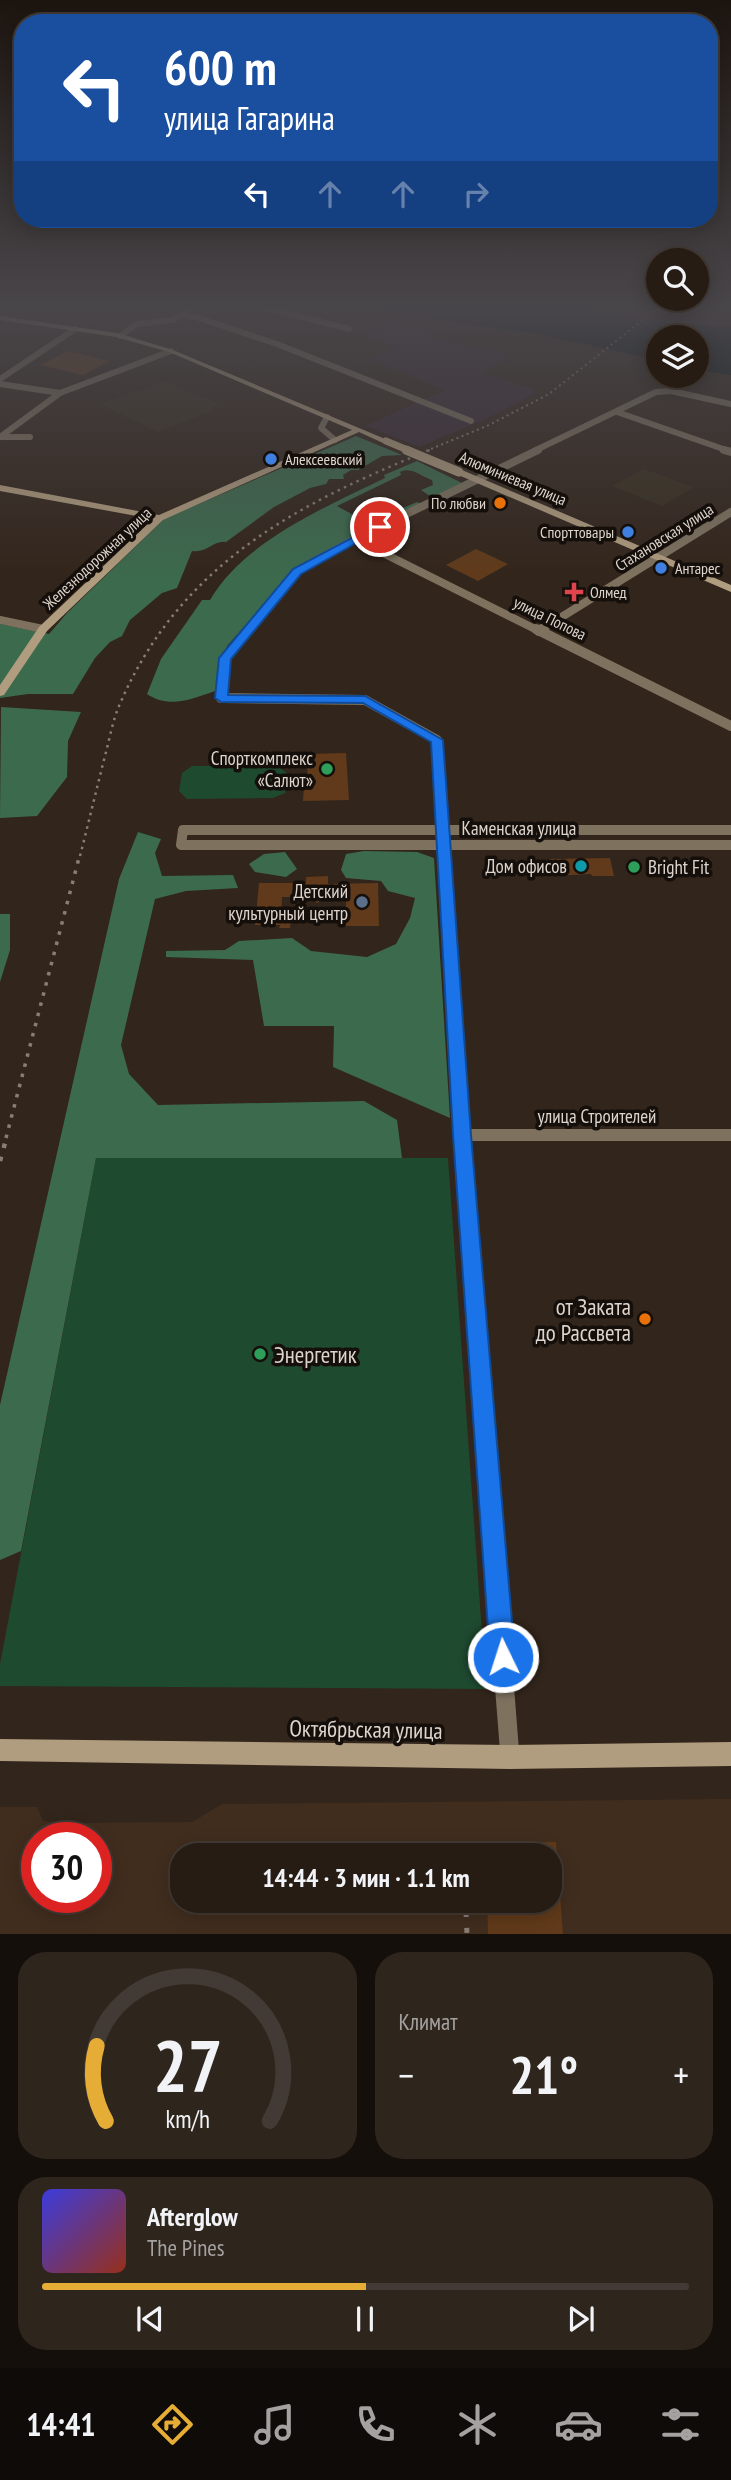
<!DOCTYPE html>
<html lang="ru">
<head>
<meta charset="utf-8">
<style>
	body { margin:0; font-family:"PT Sans Narrow",sans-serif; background:#2e251d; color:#f1f3f6; height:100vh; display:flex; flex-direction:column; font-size:26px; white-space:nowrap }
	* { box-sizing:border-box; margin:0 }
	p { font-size:23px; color:#a4a1a0 }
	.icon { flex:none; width:38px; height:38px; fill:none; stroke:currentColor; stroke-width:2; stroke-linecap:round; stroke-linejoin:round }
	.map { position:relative; height:1934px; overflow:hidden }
	.panel { display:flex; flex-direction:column; gap:18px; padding:18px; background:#150f0b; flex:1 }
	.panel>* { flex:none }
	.banner { position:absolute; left:14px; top:14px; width:704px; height:214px; border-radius:28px; box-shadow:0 4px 18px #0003,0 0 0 2px #423a34; background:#1a4fa0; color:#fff; overflow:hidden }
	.tools { position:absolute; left:646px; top:248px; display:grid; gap:14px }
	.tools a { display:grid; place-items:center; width:63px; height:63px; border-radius:50%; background:#261c14; box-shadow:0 4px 18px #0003,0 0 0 2px #423a34; font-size:35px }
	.speed { position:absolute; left:21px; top:1822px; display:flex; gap:14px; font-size:35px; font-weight:700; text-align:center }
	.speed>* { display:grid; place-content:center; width:91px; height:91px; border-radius:50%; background:#261c14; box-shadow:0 4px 18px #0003,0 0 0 2px #423a34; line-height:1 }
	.speed .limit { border:10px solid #d22; background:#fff; color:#111 }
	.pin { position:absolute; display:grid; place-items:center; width:60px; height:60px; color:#fff; margin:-30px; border:4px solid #fff; border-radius:50%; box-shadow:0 2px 7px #0007 }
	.me { position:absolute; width:77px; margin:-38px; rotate:356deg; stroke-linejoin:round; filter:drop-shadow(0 0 5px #0008) }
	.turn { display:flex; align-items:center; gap:24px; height:147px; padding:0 35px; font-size:32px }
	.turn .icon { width:91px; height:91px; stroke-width:2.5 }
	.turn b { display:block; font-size:49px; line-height:60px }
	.lanes { display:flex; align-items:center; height:66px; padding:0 35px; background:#0003; justify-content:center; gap:35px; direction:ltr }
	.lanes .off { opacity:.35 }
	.big { font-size:52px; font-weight:600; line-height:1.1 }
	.panel .card { flex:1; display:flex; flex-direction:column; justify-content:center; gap:10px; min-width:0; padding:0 24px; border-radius:28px; background:#2e251d }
	.panel .dial { align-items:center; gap:0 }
	.dial svg { height:182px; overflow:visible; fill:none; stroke:#423a34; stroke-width:7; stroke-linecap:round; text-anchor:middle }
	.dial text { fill:#f1f3f6; stroke:none }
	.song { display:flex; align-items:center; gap:21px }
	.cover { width:84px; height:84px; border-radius:10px; background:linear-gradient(135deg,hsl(240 70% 55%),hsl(10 70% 35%)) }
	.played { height:7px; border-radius:4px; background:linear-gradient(90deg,#e6ad36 50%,#423a34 50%) }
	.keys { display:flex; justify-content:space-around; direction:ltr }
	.heat { display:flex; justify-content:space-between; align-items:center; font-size:38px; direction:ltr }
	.panel .tiles { flex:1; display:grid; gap:18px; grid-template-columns:1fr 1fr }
	.card:last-child { grid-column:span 2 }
	.trip { position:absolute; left:170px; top:1843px; width:392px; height:70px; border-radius:28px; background:#261c14; box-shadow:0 4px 18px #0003,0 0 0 2px #423a34; font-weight:600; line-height:70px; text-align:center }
	.tab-bar { display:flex; height:112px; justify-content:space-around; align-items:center; background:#0f0b08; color:#a4a1a0 }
	.tab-bar .icon { width:49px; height:49px }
	.tab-bar .on { color:#e6ad36 }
	.tab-bar b { font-size:32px; color:#f1f3f6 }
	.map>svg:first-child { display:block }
</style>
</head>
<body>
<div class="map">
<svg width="731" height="1934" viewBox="0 0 731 1934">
	<rect width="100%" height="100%" fill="#32251b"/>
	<path fill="#402d1e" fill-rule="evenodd" d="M731,1799V1934H0V1807H37L43,1821L59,1823L192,1822L222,1804ZM37,1838H96V1897H37ZM182,1855H550V1900H182Z"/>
	<path fill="#392a36" d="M393,324L434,332L429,336L511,356L481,374L535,389L533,391L535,393L499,413L420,447L365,426L445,390L370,359L395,346L367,338Z"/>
	<g fill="#372e1e">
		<path d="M0,308H155L126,329H120L0,311Z"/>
		<path d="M166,381L219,404L209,408L213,410L158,432L100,404Z"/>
		<path d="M644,469L694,487L662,506L612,486Z"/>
	</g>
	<g fill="#1e4a30">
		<path d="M192,766H277L287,773L285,793L273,798L187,799L179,791L182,773Z"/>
		<path d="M96,1158H448L486,1689L0,1686V1664Z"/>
	</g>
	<g fill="#3c6a4d">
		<path d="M356,436L402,455L382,456L358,470H351L343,475L344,479H329L326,484L310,488L274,507L226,542C213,540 208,553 192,551L177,588L162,593L130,620L122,636L110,642L95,658L73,694H28L0,698V624L49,634L67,613L164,519Z"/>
		<path d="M417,461L462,483L433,498L421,490L433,485L432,480C421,476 410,466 400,472L401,475L337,506L368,523L417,502L422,504L292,572L227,646L215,691C192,699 169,709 147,694L161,659L202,600H210C244,541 326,507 385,478L384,475Z"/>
		<path d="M1,707L81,712L68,741L67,777L37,816L0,818Z"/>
		<path d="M138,832L161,839L155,853L162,876L233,875L238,888L186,891L155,899L121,1045L129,1074L158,1105L364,1101L397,1120L402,1158H96L21,1551L0,1560V1405L119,879Z"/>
		<path d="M364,851L417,852L434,858L450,1118L333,1067L334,1026H264L253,960L166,957V951L225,950L239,941L292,938L311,951L367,957L396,944L410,918L415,898L388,891L381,881L346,878L341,870L346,854Z"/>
		<path d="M285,852L297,869L286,877L255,872L249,864L264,854Z"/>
		<path d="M0,914H10V950L0,982Z"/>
	</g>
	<path fill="#021619" d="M360,308H586L655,322L731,327V375L697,370L696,338H658V360L543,335Z"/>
	<g fill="#603a1a">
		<path d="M68,351L110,361L83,375L40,365Z"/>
		<path d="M476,549L508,564L478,581L446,565Z"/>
		<path d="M346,753L349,800L303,801L304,785H307L308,754Z"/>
		<path d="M610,858L614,876H592L591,874L552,876L549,859Z"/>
		<path d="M328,876V884L378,883L379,926H346V897H327L317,903L309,897H282L281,920H291L290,928H279L280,925H255L259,883H306V877Z"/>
		<path d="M556,1842L563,1934H488L487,1900H550V1855H485L484,1843Z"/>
	</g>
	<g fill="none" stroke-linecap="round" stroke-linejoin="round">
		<g stroke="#7e725f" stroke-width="6">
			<path d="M267,308L349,329"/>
			<path d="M180,315L196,317L277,344L471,421"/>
			<path d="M120,336L137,324L173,320L190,308"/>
			<path d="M0,379L75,329"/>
			<path d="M0,384L60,393"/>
			<path d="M617,412L729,451"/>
			<path d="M327,417L321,428L335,440"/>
			<path d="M0,437L60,393L171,351"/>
			<path d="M1,437H30"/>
			<path d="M534,451L656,392L671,391L731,404"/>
		</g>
		<g stroke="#7e725f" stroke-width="8">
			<path d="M724,450L731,452"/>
			<path d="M355,539L539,631"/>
			<path d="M0,620L43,629"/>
			<path d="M248,631L297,571L355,539L538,450"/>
			<path d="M539,631L731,512"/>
		</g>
		<g stroke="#7e725f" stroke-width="10">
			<path d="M249,629L225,658L221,698L365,700L437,740L444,856"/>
			<path d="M536,629L731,726"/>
			<path d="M539,631L542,629"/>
			<path d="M731,830H183L181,845H731"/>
		</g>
		<g stroke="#7e725f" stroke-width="12">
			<path d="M444,854L462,1138"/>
			<path d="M462,1135H731"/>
		</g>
		<path stroke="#7e725f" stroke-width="16" d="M462,1136L489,1491"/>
		<path stroke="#7e725f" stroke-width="19" d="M489,1490L510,1757"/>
		<g fill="#b09c7e" fill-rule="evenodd">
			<path d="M0,316L117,333L173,350L390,441L383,443L359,432L163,520L47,631L4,695L0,696V685L39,627L153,519L0,491V485L159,515L352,430L169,352L116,337L0,320Z"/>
			<path d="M456,470H462L731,585V592L456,474Z"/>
			<path d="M0,1739L510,1745L731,1742V1766L510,1769L0,1761Z"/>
		</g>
		<path stroke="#897e76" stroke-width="2" stroke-dasharray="2 3.5" stroke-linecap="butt" d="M426,451L489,425L549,394L658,308"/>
		<path stroke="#897e76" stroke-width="2.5" stroke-dasharray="2.5 4.5" stroke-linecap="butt" d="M80,856C89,821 97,787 106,752C110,737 113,720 119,706C179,565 296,504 430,450"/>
		<path stroke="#897e76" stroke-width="3.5" stroke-dasharray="3.5 7" stroke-linecap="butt" d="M6,1138L80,854"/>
		<path stroke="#897e76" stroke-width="4.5" stroke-dasharray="4.5 9" stroke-linecap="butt" d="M0,1161L7,1136"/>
		<path stroke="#897e76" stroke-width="5" stroke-dasharray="5 11" stroke-linecap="butt" d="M466,1912L467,1934"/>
		<path stroke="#b09c7e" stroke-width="7" d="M386,441L410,451"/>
		<path stroke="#b09c7e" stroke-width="9" d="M406,450L459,472"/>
	</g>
	<linearGradient id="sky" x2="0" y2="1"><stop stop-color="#1c140f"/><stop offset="0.53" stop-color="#49464a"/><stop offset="1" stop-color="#49464a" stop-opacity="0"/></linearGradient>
	<rect width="731" height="578" fill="url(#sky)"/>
	<path fill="#1a73e8" stroke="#114b97" stroke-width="2" d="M376,525L385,527L301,574L231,659L228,695L365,696L443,740L471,1135L515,1657L511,1666L503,1669L494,1666L490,1657L453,1135L431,742L363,703L221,702L215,698L219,658L293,569Z"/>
	<g fill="#3f7fe0" stroke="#150f0b" stroke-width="2.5">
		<circle cx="271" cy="459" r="7"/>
		<circle cx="628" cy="532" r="7"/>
		<circle cx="661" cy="568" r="7"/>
	</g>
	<g fill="#e8710a" stroke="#150f0b" stroke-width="2.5">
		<circle cx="500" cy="503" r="7"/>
		<circle cx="645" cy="1319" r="7"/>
	</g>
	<path fill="#e0444e" stroke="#150f0b" stroke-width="2.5" d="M570.5 581.5h7v7h7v7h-7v7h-7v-7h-7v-7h7z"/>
	<g fill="#2e9e5b" stroke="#150f0b" stroke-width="2.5">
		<circle cx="327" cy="769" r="7"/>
		<circle cx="634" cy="867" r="7"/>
		<circle cx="260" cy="1354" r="7"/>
	</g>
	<circle fill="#0f9aa8" stroke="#150f0b" stroke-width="2.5" cx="581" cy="866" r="7"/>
	<circle fill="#5c6f8a" stroke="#150f0b" stroke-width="2.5" cx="362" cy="902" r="7"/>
	<g text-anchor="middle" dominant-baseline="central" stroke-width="7" stroke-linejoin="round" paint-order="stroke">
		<g font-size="16" fill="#ddd4cd" stroke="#150f0b" text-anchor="start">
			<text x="285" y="459">Алексеевский</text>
			<text x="486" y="503" text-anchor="end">По любви</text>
			<text x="614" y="532" text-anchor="end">Спорттовары</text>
			<text x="675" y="568">Антарес</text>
			<text x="590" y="592">Олмед</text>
		</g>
		<g font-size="16" fill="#ddd4cd" stroke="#150f0b">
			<text transform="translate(513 478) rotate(23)">Алюминиевая улица</text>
			<text transform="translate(664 537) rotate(-32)">Стахановская улица</text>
			<text transform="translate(97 558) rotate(-43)">Железнодорожная улица</text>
			<text transform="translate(550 618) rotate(26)">улица Попова</text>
		</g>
		<g font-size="19" fill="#ddd4cd" stroke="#150f0b" text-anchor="end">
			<text x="313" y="758">Спорткомплекс<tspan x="313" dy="22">«Салют»</tspan></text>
			<text x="567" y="866">Дом офисов</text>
			<text x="648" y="867" text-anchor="start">Bright Fit</text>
			<text x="348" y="891">Детский<tspan x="348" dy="22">культурный центр</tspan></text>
		</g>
		<g font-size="19" fill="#ddd4cd" stroke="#150f0b">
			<text x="519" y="828">Каменская улица</text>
			<text x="597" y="1116">улица Строителей</text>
		</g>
		<g font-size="23" fill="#ddd4cd" stroke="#150f0b" text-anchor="end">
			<text x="631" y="1306">от Заката<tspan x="631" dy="26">до Рассвета</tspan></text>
			<text x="274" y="1354" text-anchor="start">Энергетик</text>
		</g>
		<g font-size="23" fill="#ddd4cd" stroke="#150f0b">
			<text transform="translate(366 1729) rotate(1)">Октябрьская улица</text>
		</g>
	</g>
</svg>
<div class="tools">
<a><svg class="icon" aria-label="search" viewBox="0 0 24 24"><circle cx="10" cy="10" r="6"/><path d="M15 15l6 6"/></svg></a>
<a><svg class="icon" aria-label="layers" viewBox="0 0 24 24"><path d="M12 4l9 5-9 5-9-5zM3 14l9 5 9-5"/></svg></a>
</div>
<div class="speed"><div class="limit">30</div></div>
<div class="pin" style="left:380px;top:527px;background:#d93025"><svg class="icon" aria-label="arrive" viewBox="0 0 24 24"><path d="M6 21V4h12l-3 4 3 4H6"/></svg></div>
<svg class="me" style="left:503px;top:1657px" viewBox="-20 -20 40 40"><circle r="17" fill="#1a73e8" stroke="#fff" stroke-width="3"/><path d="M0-11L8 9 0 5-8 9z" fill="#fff"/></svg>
<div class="trip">14:44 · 3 мин · 1.1 km</div>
<div class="banner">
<div class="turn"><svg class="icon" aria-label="left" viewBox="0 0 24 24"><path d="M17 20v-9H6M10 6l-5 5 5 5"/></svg><div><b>600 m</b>улица Гагарина</div></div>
<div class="lanes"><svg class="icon" aria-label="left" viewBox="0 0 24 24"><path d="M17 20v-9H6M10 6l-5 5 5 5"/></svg><svg class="icon off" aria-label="ahead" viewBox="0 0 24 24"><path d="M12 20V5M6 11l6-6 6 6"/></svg><svg class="icon off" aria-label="ahead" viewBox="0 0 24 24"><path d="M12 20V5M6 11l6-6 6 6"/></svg><svg class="icon off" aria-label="right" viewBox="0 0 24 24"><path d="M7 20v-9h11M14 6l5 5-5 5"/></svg></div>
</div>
</div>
<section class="panel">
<div class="tiles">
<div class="card dial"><svg viewBox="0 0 100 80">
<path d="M14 69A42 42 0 1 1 86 69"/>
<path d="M14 69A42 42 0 0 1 10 36" stroke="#e6ad36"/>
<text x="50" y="56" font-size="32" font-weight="700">27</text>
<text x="50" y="72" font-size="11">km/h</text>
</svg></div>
<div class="card"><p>Климат</p>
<div class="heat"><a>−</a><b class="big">21°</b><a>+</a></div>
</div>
<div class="card">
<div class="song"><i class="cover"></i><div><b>Afterglow</b><p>The Pines</p></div></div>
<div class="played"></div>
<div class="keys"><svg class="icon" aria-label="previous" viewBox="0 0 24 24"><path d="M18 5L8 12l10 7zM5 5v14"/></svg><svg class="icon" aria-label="pause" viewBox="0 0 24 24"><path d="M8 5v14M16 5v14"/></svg><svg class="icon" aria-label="next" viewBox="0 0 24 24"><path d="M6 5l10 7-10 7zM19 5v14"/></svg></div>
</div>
</div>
</section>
<nav class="tab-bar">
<b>14:41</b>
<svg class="icon on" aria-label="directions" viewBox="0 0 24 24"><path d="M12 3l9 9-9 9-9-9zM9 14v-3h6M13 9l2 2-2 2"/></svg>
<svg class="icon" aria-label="music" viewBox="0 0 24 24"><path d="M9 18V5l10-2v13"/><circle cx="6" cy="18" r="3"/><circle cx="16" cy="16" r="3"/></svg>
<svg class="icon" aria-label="phone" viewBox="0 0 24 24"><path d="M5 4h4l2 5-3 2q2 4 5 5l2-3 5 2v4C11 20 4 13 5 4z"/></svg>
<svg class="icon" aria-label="climate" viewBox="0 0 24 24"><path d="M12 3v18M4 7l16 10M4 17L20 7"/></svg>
<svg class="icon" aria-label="car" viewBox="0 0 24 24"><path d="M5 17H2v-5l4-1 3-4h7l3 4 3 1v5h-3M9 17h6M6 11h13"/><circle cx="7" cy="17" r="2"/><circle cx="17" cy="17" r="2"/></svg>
<svg class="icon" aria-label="filters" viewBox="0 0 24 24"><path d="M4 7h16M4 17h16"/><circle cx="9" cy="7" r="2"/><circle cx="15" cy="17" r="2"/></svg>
</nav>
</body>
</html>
